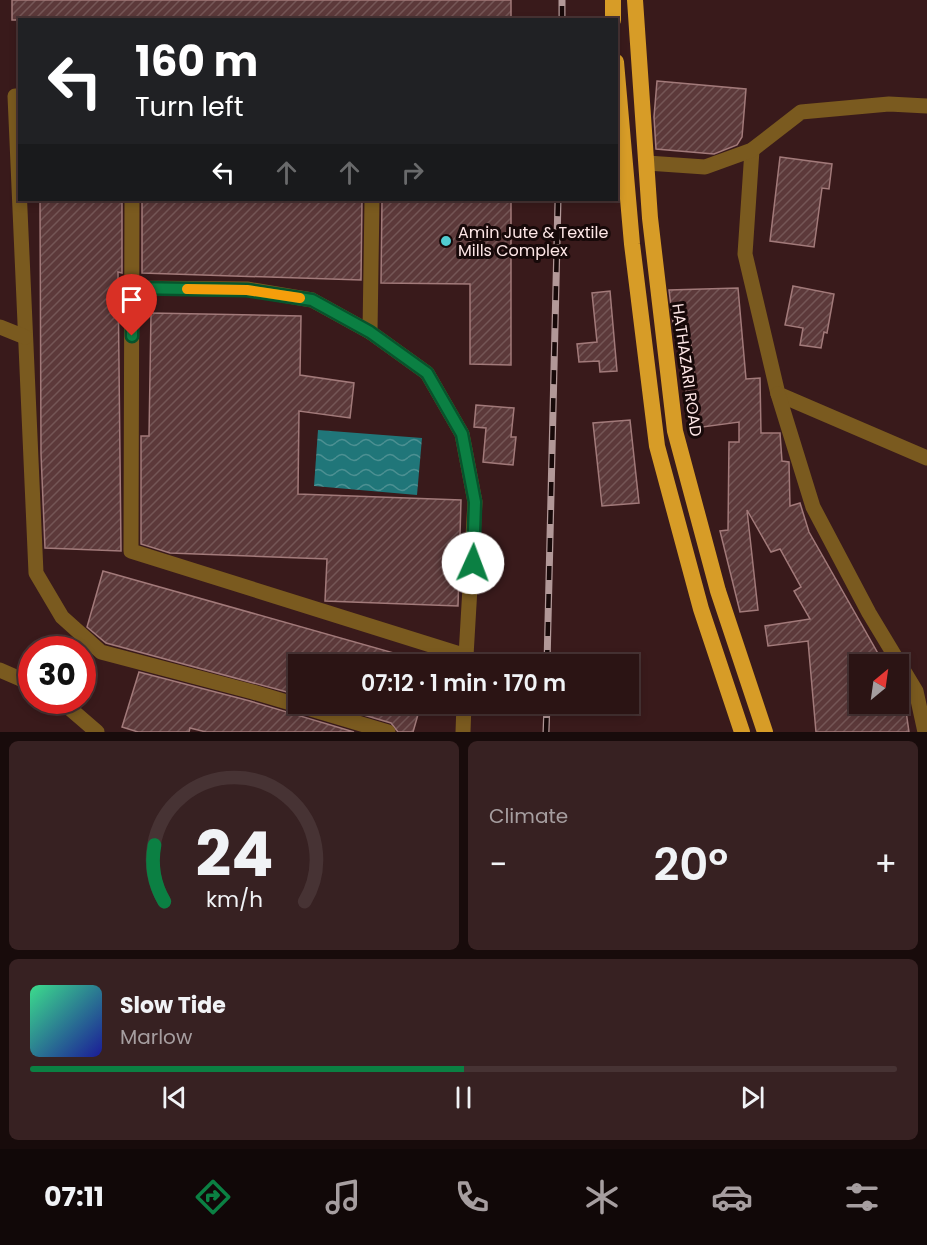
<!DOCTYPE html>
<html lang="en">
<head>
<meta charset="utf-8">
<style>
	body { margin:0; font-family:Poppins,sans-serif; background:#372122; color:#f1f3f6; height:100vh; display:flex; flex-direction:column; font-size:22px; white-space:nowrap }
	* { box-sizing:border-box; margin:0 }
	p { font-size:20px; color:#a69ea0 }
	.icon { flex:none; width:33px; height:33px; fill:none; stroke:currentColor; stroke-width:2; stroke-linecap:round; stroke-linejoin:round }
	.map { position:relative; height:732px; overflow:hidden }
	.panel { display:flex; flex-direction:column; gap:9px; padding:9px; background:#180b0b; flex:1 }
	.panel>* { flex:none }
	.banner { position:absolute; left:18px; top:18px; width:600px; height:183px; border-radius:0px; box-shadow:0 3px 9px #0003,0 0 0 2px #473334; background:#202124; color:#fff; overflow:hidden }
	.needle { width:39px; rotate:29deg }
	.tools { position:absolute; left:849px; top:654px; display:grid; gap:12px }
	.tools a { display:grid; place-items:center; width:60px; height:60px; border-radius:0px; background:#2b1414; box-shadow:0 3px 9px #0003,0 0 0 2px #473334; font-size:30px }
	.speed { position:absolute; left:18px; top:636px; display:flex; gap:12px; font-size:30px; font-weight:700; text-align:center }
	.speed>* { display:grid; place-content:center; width:78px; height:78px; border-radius:50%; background:#2b1414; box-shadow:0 3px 9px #0003,0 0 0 2px #473334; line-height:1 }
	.speed .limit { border:9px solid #d22; background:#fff; color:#111 }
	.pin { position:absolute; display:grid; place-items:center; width:51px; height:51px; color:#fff; margin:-62px -26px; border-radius:50% 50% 50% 0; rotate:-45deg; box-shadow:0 0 6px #0007 }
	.pin .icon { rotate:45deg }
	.me { position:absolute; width:66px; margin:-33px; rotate:2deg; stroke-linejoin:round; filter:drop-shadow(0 0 4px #0008) }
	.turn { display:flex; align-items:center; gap:21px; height:126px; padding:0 18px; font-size:27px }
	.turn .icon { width:78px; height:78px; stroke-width:2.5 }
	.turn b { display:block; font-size:42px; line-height:51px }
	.lanes { display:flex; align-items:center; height:57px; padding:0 18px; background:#0003; justify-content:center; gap:30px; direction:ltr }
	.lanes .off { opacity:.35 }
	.big { font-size:45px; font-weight:600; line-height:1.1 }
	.panel .tile { flex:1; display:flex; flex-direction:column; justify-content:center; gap:9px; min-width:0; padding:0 21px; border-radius:9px; background:#372122 }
	.panel .dial { align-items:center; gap:0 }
	.dial svg { height:156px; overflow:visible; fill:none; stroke:#473334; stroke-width:7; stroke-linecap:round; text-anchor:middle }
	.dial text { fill:#f1f3f6; stroke:none }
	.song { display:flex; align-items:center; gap:18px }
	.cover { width:72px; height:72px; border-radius:9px; background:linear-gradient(135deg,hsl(150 70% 55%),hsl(240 70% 35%)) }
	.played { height:6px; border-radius:3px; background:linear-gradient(90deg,#0b8043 50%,#473334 50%) }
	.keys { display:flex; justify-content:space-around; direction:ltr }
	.heat { display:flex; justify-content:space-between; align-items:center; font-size:33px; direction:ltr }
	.panel .tiles { flex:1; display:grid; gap:9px; grid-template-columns:1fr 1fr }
	.tile:last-child { grid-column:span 2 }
	.trip { position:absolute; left:288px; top:654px; width:351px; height:60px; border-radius:0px; background:#2b1414; box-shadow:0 3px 9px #0003,0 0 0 2px #473334; font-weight:600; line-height:60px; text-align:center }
	.tabs { display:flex; height:96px; justify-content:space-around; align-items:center; background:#110808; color:#a69ea0 }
	.tabs .icon { width:42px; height:42px }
	.tabs .selected { color:#0b8043 }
	.tabs b { font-size:27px; color:#f1f3f6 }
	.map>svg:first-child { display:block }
</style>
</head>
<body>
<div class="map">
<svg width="927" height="732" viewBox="0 0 927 732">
	<defs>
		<pattern id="water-waves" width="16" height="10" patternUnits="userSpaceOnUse" patternTransform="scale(1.5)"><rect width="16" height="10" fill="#207679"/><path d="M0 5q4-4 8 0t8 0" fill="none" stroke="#4c9092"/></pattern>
		<pattern id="building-hatch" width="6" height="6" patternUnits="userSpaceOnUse" patternTransform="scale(1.5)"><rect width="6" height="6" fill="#5c393a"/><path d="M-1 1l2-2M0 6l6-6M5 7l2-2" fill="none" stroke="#745656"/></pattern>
	</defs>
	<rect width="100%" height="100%" fill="#391a1b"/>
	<path fill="url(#water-waves)" d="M318,430L422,438L417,495L314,486Z"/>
	<g fill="url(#building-hatch)" stroke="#a27a7a" stroke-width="1.5">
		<rect x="12" y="0" width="499" height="20"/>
		<path d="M657,81L746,89L742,137L737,145L714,154L656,149L654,117Z"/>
		<path d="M780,157L832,164L829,189L822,188L814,247L770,241Z"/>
		<path d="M40,200H122V273L118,272L121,551L45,548L41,454Z"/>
		<path d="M142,200H362L361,280L142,273Z"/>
		<path d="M382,200H511V365L470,364V284L381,283Z"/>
		<path d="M793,286L834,294L827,333L824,332L821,348L800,345L803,328L785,325Z"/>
		<path d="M738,288L746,379L760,378L761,433H780L782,461L789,462L790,506L800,503L809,532L884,664H860V704H905L909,732H816L808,641L768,646L765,626L810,619L794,591L801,587L780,549L771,552L747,510L758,610L740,612L720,531L728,530L729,442H739V422L695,428L692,396H686V378H695L691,343L684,344L682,322L673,323L669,290Z"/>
		<path d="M610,291L617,371L600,372L599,361L579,362L577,344L597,342L592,293Z"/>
		<path d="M151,313L301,316L300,375L354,383L350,418L299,411L298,494L461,500L458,606L325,601L327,559L170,553L141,544V436H149Z"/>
		<path d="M476,405L514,408L511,437H516L513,465L483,462L486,428L474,427Z"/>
		<path d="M630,420L639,503L602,506L593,423Z"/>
		<path d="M103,571L415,659V664H298V695L106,643L87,627Z"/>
		<path d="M139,672L250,701L354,732H206L190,728L189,732H138L122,727Z"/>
		<path d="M326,704H421L413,732H398L391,723Z"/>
	</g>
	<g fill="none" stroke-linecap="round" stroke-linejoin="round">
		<g stroke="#7a5a1f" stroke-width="15">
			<path d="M20,96H15L36,573L62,617L101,652L253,692L388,732"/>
			<path d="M752,150L745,254L778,394L927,458"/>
			<path d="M647,163L705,167L752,150L801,112L889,104L927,106"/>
			<path d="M132,288L247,289L312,300L370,332L427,373L462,434L475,502L466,656L131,551L132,200"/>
			<path d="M0,327L25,337"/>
			<path d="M370,332L372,200"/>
			<path d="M778,394L813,507L869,613L916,691L925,732"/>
			<path d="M0,670L32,684"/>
			<path d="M60,700L97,732"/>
			<path d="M463,732L464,704"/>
		</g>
		<g stroke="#d79c27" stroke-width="16">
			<path d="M613,0V20"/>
			<path d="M635,0L650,218L675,431L718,591L765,732"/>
			<path d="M616,62L632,244L657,446L701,609L742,732"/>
		</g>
		<g stroke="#b29898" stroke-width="7">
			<g id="rail">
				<path d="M562,20V0"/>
				<path d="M547,664L558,200"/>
				<path d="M546,732L547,704"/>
			</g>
		</g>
		<use href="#rail" stroke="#170909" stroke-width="4.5" stroke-dasharray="14" stroke-linecap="butt"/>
	</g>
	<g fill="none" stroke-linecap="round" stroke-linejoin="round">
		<g stroke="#07532c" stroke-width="15">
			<path id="route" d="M132,336V288L247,290L312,300L370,332L427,373L462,434L475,502L473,563"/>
		</g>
		<use href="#route" stroke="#0b8043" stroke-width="10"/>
		<path stroke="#f59e0b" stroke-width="10" d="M187,289L247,290L300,298"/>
	</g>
	<circle fill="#51ccd1" stroke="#170909" stroke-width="2" cx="446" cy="241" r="6"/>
	<g text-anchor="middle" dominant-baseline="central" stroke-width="6" stroke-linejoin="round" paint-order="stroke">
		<g font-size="16" fill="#fde6e6" stroke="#170909" text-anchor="start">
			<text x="458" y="232">Amin Jute &amp; Textile<tspan x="458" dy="18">Mills Complex</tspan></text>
		</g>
		<g font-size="16" fill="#fde6e6" stroke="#170909">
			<text transform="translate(687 370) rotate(82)">HATHAZARI ROAD</text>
		</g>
	</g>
</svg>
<div class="tools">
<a><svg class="needle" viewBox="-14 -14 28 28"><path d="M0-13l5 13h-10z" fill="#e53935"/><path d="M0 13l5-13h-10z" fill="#a69ea0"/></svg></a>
</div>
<div class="speed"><div class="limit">30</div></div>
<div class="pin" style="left:132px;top:336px;background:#d93025"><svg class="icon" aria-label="arrive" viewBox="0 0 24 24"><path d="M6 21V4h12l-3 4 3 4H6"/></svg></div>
<svg class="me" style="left:473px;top:563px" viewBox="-20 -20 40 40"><circle r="19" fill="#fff"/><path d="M0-13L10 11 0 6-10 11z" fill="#0b8043"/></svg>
<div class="trip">07:12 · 1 min · 170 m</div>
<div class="banner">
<div class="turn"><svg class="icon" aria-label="left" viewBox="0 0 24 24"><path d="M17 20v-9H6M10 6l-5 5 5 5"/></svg><div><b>160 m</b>Turn left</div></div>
<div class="lanes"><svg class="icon" aria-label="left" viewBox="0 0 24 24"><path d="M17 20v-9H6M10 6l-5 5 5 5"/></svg><svg class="icon off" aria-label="ahead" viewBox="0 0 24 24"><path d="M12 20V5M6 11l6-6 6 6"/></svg><svg class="icon off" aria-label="ahead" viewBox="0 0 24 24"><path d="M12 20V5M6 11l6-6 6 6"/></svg><svg class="icon off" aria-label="right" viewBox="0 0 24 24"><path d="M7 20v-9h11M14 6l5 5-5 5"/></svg></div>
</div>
</div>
<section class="panel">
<div class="tiles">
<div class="tile dial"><svg viewBox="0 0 100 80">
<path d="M14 69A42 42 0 1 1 86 69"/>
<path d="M14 69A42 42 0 0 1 9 40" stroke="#0b8043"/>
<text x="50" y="56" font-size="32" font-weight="700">24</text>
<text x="50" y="72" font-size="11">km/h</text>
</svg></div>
<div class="tile"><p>Climate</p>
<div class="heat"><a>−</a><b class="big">20°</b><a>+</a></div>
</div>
<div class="tile">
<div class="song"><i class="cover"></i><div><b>Slow Tide</b><p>Marlow</p></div></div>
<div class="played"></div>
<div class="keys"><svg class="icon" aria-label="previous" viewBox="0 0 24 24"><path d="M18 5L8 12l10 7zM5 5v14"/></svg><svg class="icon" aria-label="pause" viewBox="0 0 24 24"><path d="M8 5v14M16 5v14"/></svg><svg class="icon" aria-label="next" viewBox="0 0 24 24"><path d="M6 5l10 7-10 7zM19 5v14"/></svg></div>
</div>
</div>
</section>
<nav class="tabs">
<b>07:11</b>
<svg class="icon selected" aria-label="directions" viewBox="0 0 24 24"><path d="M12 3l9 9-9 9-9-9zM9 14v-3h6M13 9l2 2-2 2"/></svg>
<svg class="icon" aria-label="music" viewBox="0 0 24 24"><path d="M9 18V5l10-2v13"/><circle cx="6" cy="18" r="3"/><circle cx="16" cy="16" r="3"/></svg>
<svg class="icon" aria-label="phone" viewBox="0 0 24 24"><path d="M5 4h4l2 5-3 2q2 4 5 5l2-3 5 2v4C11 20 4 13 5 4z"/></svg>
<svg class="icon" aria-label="climate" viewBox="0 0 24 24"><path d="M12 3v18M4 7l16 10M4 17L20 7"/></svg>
<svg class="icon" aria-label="car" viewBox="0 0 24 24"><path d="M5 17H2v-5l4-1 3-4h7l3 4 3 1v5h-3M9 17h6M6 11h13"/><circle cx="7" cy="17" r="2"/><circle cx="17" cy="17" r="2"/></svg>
<svg class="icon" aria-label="filters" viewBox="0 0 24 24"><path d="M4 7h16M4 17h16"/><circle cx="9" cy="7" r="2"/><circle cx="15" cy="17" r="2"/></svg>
</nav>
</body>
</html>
